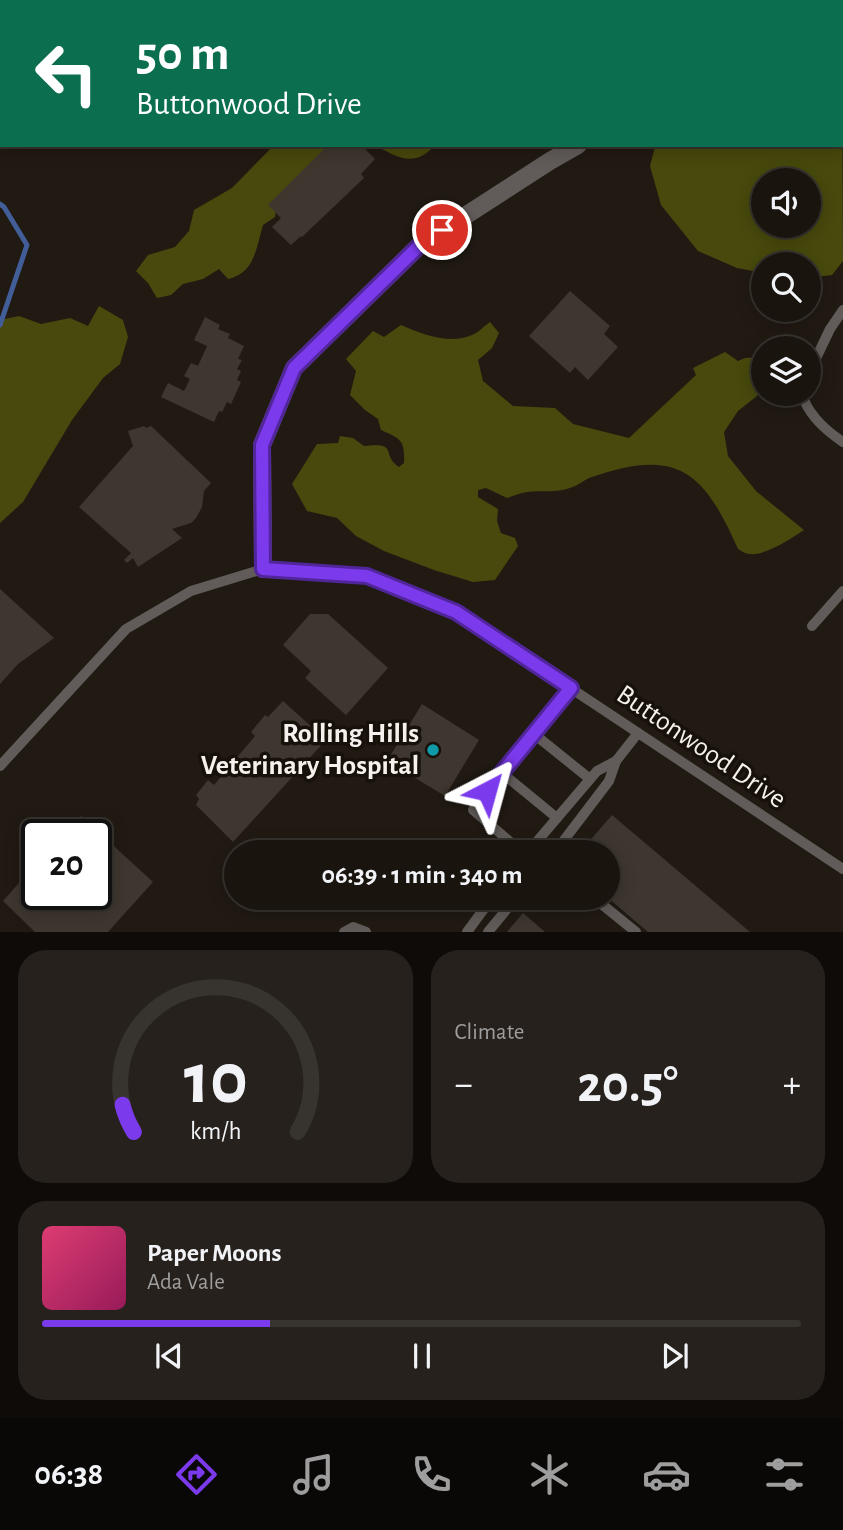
<!DOCTYPE html>
<html lang="en">
<head>
<meta charset="utf-8">
<style>
	body { margin:0; font-family:"Alegreya Sans",sans-serif; background:#26211c; color:#f1f3f6; height:100vh; display:flex; flex-direction:column; font-size:26px; white-space:nowrap }
	* { box-sizing:border-box; margin:0 }
	p { font-size:23px; color:#9f9e9e }
	.icon { flex:none; width:38px; height:38px; fill:none; stroke:currentColor; stroke-width:2; stroke-linecap:round; stroke-linejoin:round }
	.map { position:relative; height:932px; overflow:hidden }
	.panel { display:flex; flex-direction:column; gap:18px; padding:18px; background:#0e0b08; flex:1 }
	.panel>* { flex:none }
	.banner { position:absolute; left:0px; top:0px; width:844px; height:147px; box-shadow:0 4px 18px #0003,0 0 0 2px #37332e; background:#0b6e4f; color:#fff; overflow:hidden }
	.tools { position:absolute; left:751px; top:168px; display:grid; gap:14px }
	.tools a { display:grid; place-items:center; width:70px; height:70px; border-radius:50%; background:#19140e; box-shadow:0 4px 18px #0003,0 0 0 2px #37332e; font-size:35px }
	.speed { position:absolute; left:21px; top:819px; display:flex; gap:14px; font-size:35px; font-weight:700; text-align:center }
	.speed>* { display:grid; place-content:center; width:91px; height:91px; border-radius:50%; background:#19140e; box-shadow:0 4px 18px #0003,0 0 0 2px #37332e; line-height:1 }
	.speed .limit { border:4px solid #111; border-radius:10px; background:#fff; color:#111 }
	.pin { position:absolute; display:grid; place-items:center; width:60px; height:60px; color:#fff; margin:-30px; border:4px solid #fff; border-radius:50%; box-shadow:0 2px 7px #0007 }
	.me { position:absolute; width:77px; margin:-38px; rotate:39deg; stroke-linejoin:round; filter:drop-shadow(0 0 5px #0008) }
	.turn { display:flex; align-items:center; gap:24px; height:147px; padding:0 21px; font-size:32px }
	.turn .icon { width:91px; height:91px; stroke-width:2.5 }
	.turn b { display:block; font-size:49px; line-height:60px }
	.big { font-size:52px; font-weight:700; line-height:1.1 }
	.panel .tile { flex:1; display:flex; flex-direction:column; justify-content:center; gap:10px; min-width:0; padding:0 24px; border-radius:28px; background:#26211c }
	.panel .dial { align-items:center; gap:0 }
	.dial svg { height:182px; overflow:visible; fill:none; stroke:#37332e; stroke-width:7; stroke-linecap:round; text-anchor:middle }
	.dial text { fill:#f1f3f6; stroke:none }
	.song { display:flex; align-items:center; gap:21px }
	.cover { width:84px; height:84px; border-radius:10px; background:linear-gradient(135deg,hsl(340 70% 55%),hsl(330 70% 35%)) }
	.played { height:7px; border-radius:4px; background:linear-gradient(90deg,#7c3aed 30%,#37332e 30%) }
	.keys { display:flex; justify-content:space-around; direction:ltr }
	.heat { display:flex; justify-content:space-between; align-items:center; font-size:38px; direction:ltr }
	.panel .tiles { flex:1; display:grid; gap:18px; grid-template-columns:1fr 1fr }
	.tile:last-child { grid-column:span 2 }
	.trip { position:absolute; left:224px; top:840px; width:396px; height:70px; border-radius:35px; background:#19140e; box-shadow:0 4px 18px #0003,0 0 0 2px #37332e; font-weight:700; line-height:70px; text-align:center }
	.dock { display:flex; height:112px; justify-content:space-around; align-items:center; background:#0a0806; color:#9f9e9e }
	.dock .icon { width:49px; height:49px }
	.dock .on { color:#7c3aed }
	.dock b { font-size:32px; color:#f1f3f6 }
	.map>svg:first-child { display:block }
</style>
</head>
<body>
<div class="map">
<svg width="843" height="932" viewBox="0 0 843 932">
	<rect width="100%" height="100%" fill="#211a13"/>
	<g fill="#48490c" fill-rule="evenodd">
		<path d="M364,0H673V2Z"/>
		<path d="M842,51L843,261L832,275L809,278L808,264H763V273L737,268L698,251L661,205L650,166L655,147L842,145ZM808,180V226H763V180Z"/>
		<path d="M274,145H337L277,201L275,217L263,225C256,248 255,273 228,279L219,269L203,279L183,284L171,295L157,298L148,283L136,271L148,255L175,247L189,231L194,210L232,188Z"/>
		<path d="M375,145H435C415,168 398,158 375,145Z"/>
		<path d="M99,306L123,320L128,337L120,364L103,378L72,420L23,502L0,523V320L19,316L41,324L70,318L88,326Z"/>
		<path d="M490,322L499,333L492,348L478,360L483,381L513,406L555,408L573,424L629,438L696,375L693,368L725,352L738,361L745,358L761,357L763,385L757,396L738,411L724,432L728,456L756,491L804,530C792,538 765,556 750,554C745,554 742,551 738,549C703,470 677,447 589,478C583,481 577,486 570,488C556,493 542,490 527,492C520,493 513,496 507,498L486,488L478,490V497L498,509L497,521L501,533L515,538L518,546L495,580L473,582L434,570L384,551L356,536L337,518L307,511L292,484L317,444L338,443L340,436L353,438L364,446C400,442 380,454 399,467L404,463C405,440 401,439 381,430L378,419L365,410L350,395L356,371L346,359L373,331L384,337L401,325C422,334 449,345 472,335C478,333 484,326 490,322Z"/>
	</g>
	<g fill="none" stroke-linecap="round" stroke-linejoin="round">
		<path stroke="#425e98" stroke-width="5" d="M0,204L4,207L27,245L0,325"/>
	</g>
	<g fill="#3e372f">
		<path d="M328,145H361L375,159L361,174L364,178L302,237L301,236L291,245L272,227L281,218L268,205Z"/>
		<path d="M570,291L610,326L604,334L618,347L588,380L575,367L570,373L529,336Z"/>
		<path d="M205,317L220,325L218,329L230,334L228,338L244,346L238,359L242,360L237,369L241,371L237,380L241,382L231,404L227,402L222,412L219,411L214,422L161,397L168,383L184,391L190,379L184,376L191,363L198,366L207,346L194,340Z"/>
		<path d="M144,426L146,428L151,426L211,483L204,491L202,507L196,518L191,523L172,529L182,538L138,567L133,558L127,563L124,560L131,553L79,507L133,446L128,431Z"/>
		<path d="M0,589L54,638L18,664L0,684Z"/>
		<path d="M310,614H328L388,668L346,715L305,678L311,671L283,645Z"/>
		<path d="M283,701L326,740L233,842L196,805L199,799L196,795L208,780L214,785L255,736L251,732L265,715L268,717Z"/>
		<path d="M422,704L479,740L445,796L387,761Z"/>
		<path d="M612,815L750,932H648L607,897V852H580Z"/>
		<path d="M81,816L153,882L108,932H35L3,901L27,874L21,869L37,852V894H96V835H64Z"/>
		<path d="M523,913L545,932H507Z"/>
	</g>
	<g fill="none" stroke-linecap="round" stroke-linejoin="round">
		<g stroke="#615c59" stroke-width="10">
			<path d="M808,375L830,329L843,310"/>
			<path d="M802,394C808,415 825,430 843,442"/>
			<path d="M812,626L843,591"/>
			<path d="M534,734L590,779"/>
			<path d="M616,761L638,733"/>
			<path d="M0,766L126,629L191,591L263,569L367,575L456,612L843,869"/>
			<path d="M502,773L557,818"/>
			<path d="M522,852L473,810L571,689"/>
			<path d="M528,852L597,771L616,761L609,781L555,852"/>
			<path d="M594,898L636,932"/>
			<path d="M344,932L353,927L366,932"/>
			<path d="M467,932L492,898"/>
			<path d="M488,932L516,898"/>
		</g>
		<g stroke="#615c59" stroke-width="18">
			<path d="M713,2V0"/>
			<path d="M263,569L262,445L294,368L420,245L550,161L578,145"/>
		</g>
		<g stroke="#88807c" stroke-width="18">
			<path d="M198,2L200,0"/>
			<path d="M0,101L2,100"/>
		</g>
	</g>
	<g fill="none" stroke-linecap="round" stroke-linejoin="round">
		<g stroke="#51269a" stroke-width="18">
			<path id="route" d="M442,230L421,244L294,368L262,445L263,569L367,576L456,612L571,688L487,791"/>
		</g>
		<use href="#route" stroke="#7c3aed" stroke-width="12"/>
	</g>
	<circle fill="#0f9aa8" stroke="#18110a" stroke-width="2.5" cx="433" cy="750" r="7"/>
	<g text-anchor="middle" dominant-baseline="central" stroke-width="7" stroke-linejoin="round" paint-order="stroke">
		<g font-size="28" font-weight="bold" fill="#f6f1ec" stroke="#18110a" text-anchor="end">
			<text x="419" y="734">Rolling Hills<tspan x="419" dy="32">Veterinary Hospital</tspan></text>
		</g>
		<g font-size="28" fill="#f6f1ec" stroke="#18110a">
			<text transform="translate(701 747) rotate(34)">Buttonwood Drive</text>
		</g>
	</g>
</svg>
<div class="tools">
<a><svg class="icon" aria-label="sound" viewBox="0 0 24 24"><path d="M4 9h4l5-4v14l-5-4H4zM17 9q2 3 0 6"/></svg></a>
<a><svg class="icon" aria-label="search" viewBox="0 0 24 24"><circle cx="10" cy="10" r="6"/><path d="M15 15l6 6"/></svg></a>
<a><svg class="icon" aria-label="layers" viewBox="0 0 24 24"><path d="M12 4l9 5-9 5-9-5zM3 14l9 5 9-5"/></svg></a>
</div>
<div class="speed"><div class="limit">20</div></div>
<div class="pin" style="left:442px;top:230px;background:#d93025"><svg class="icon" aria-label="arrive" viewBox="0 0 24 24"><path d="M6 21V4h12l-3 4 3 4H6"/></svg></div>
<svg class="me" style="left:487px;top:791px" viewBox="-20 -20 40 40"><path d="M0-17L14 15 0 8-14 15z" fill="#7c3aed" stroke="#fff" stroke-width="4"/></svg>
<div class="trip">06:39 · 1 min · 340 m</div>
<div class="banner">
<div class="turn"><svg class="icon" aria-label="left" viewBox="0 0 24 24"><path d="M17 20v-9H6M10 6l-5 5 5 5"/></svg><div><b>50 m</b>Buttonwood Drive</div></div>
</div>
</div>
<section class="panel">
<div class="tiles">
<div class="tile dial"><svg viewBox="0 0 100 80">
<path d="M14 69A42 42 0 1 1 86 69"/>
<path d="M14 69A42 42 0 0 1 9 57" stroke="#7c3aed"/>
<text x="50" y="56" font-size="32" font-weight="700">10</text>
<text x="50" y="72" font-size="11">km/h</text>
</svg></div>
<div class="tile"><p>Climate</p>
<div class="heat"><a>−</a><b class="big">20.5°</b><a>+</a></div>
</div>
<div class="tile">
<div class="song"><i class="cover"></i><div><b>Paper Moons</b><p>Ada Vale</p></div></div>
<div class="played"></div>
<div class="keys"><svg class="icon" aria-label="previous" viewBox="0 0 24 24"><path d="M18 5L8 12l10 7zM5 5v14"/></svg><svg class="icon" aria-label="pause" viewBox="0 0 24 24"><path d="M8 5v14M16 5v14"/></svg><svg class="icon" aria-label="next" viewBox="0 0 24 24"><path d="M6 5l10 7-10 7zM19 5v14"/></svg></div>
</div>
</div>
</section>
<nav class="dock">
<b>06:38</b>
<svg class="icon on" aria-label="directions" viewBox="0 0 24 24"><path d="M12 3l9 9-9 9-9-9zM9 14v-3h6M13 9l2 2-2 2"/></svg>
<svg class="icon" aria-label="music" viewBox="0 0 24 24"><path d="M9 18V5l10-2v13"/><circle cx="6" cy="18" r="3"/><circle cx="16" cy="16" r="3"/></svg>
<svg class="icon" aria-label="phone" viewBox="0 0 24 24"><path d="M5 4h4l2 5-3 2q2 4 5 5l2-3 5 2v4C11 20 4 13 5 4z"/></svg>
<svg class="icon" aria-label="climate" viewBox="0 0 24 24"><path d="M12 3v18M4 7l16 10M4 17L20 7"/></svg>
<svg class="icon" aria-label="car" viewBox="0 0 24 24"><path d="M5 17H2v-5l4-1 3-4h7l3 4 3 1v5h-3M9 17h6M6 11h13"/><circle cx="7" cy="17" r="2"/><circle cx="17" cy="17" r="2"/></svg>
<svg class="icon" aria-label="filters" viewBox="0 0 24 24"><path d="M4 7h16M4 17h16"/><circle cx="9" cy="7" r="2"/><circle cx="15" cy="17" r="2"/></svg>
</nav>
</body>
</html>
